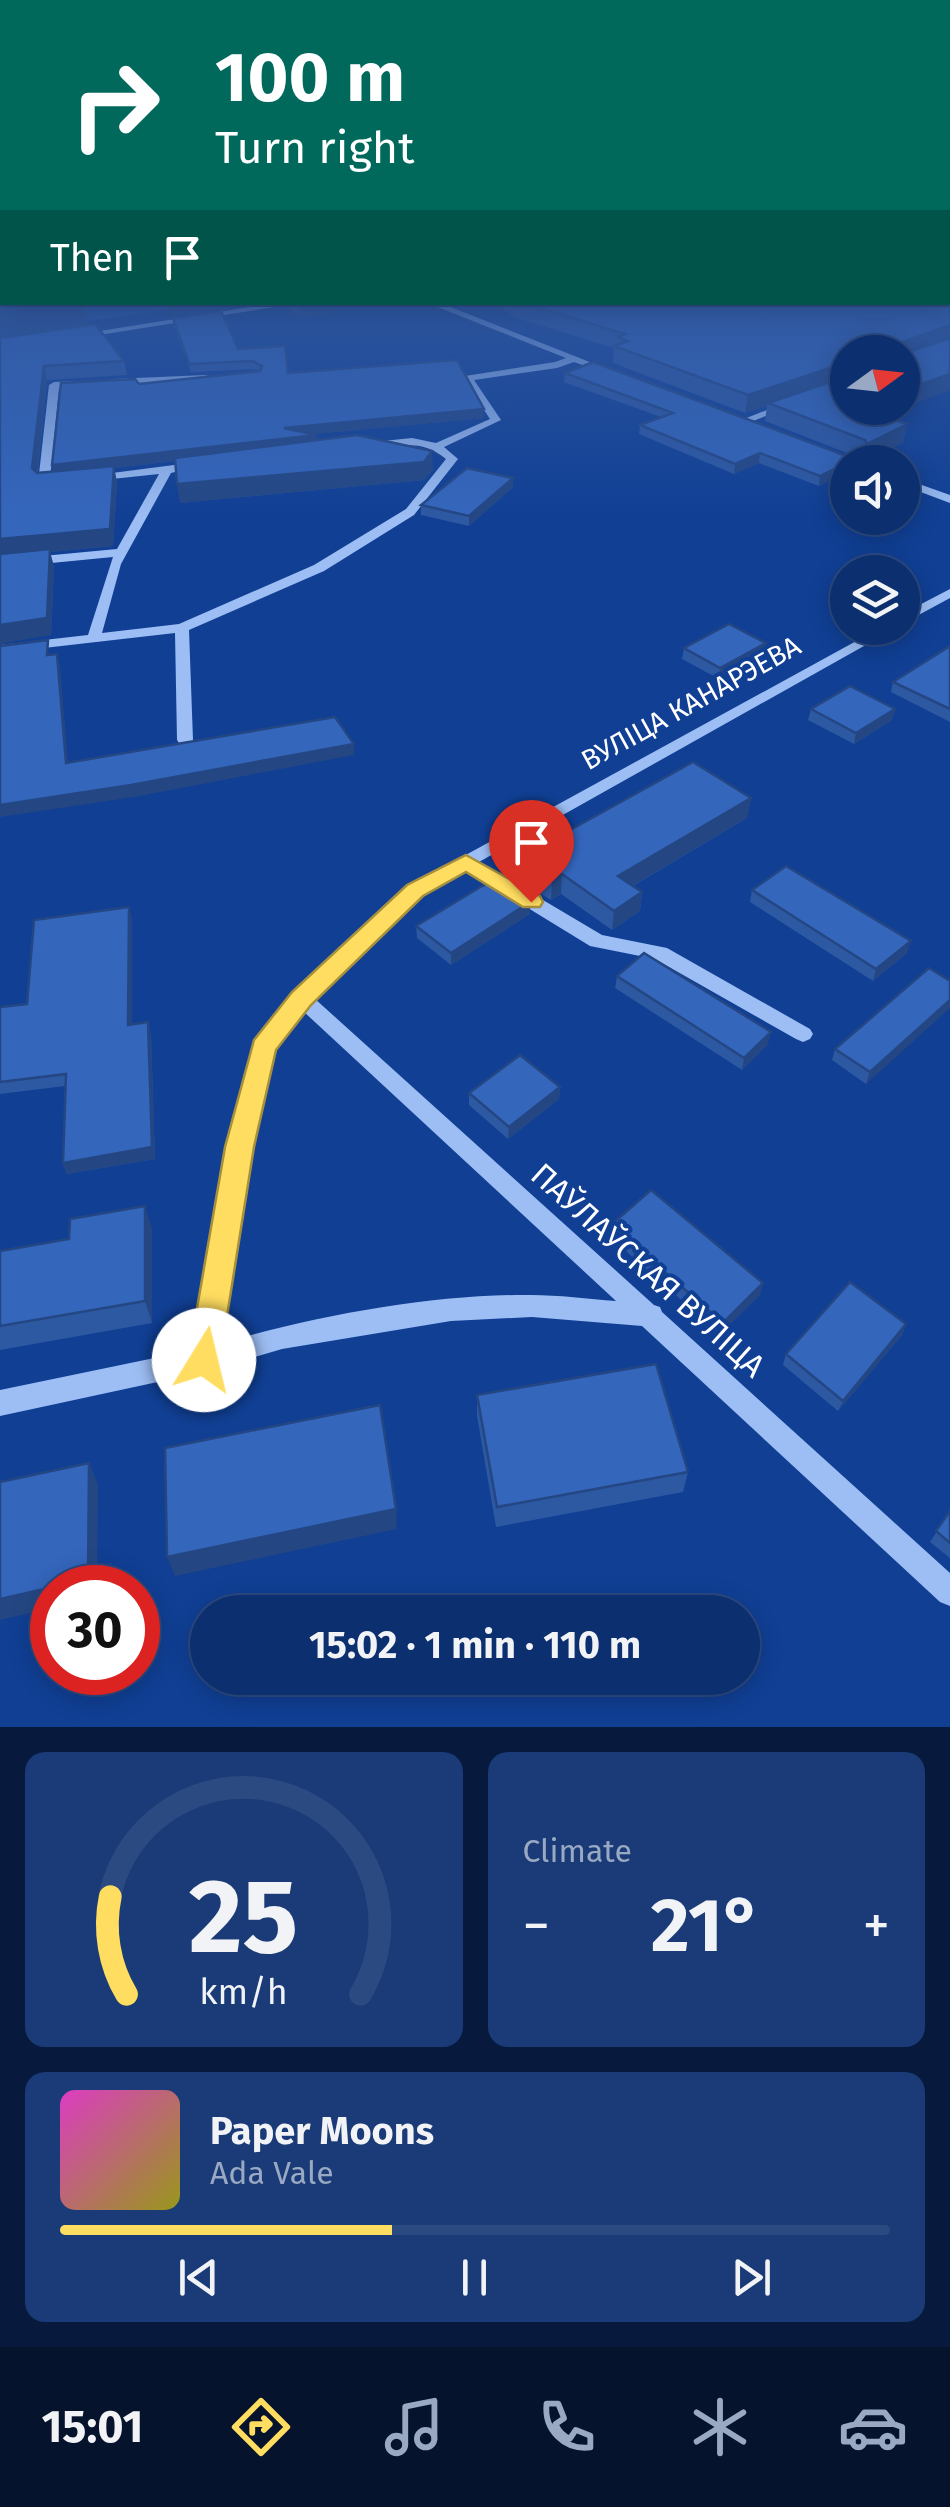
<!DOCTYPE html>
<html lang="en">
<head>
<meta charset="utf-8">
<style>
	body { margin:0; font-family:"Fira Sans",sans-serif; background:#1a3b77; color:#f1f3f6; height:100vh; display:flex; flex-direction:column; font-size:38px; white-space:nowrap }
	* { box-sizing:border-box; margin:0 }
	p { font-size:32px; color:#9aa9c3 }
	.icon { flex:none; width:55px; height:55px; fill:none; stroke:currentColor; stroke-width:2; stroke-linecap:round; stroke-linejoin:round }
	.map { position:relative; height:1727px; overflow:hidden }
	.panel { display:flex; flex-direction:column; gap:25px; padding:25px; background:#071a3d; flex:1 }
	.panel>* { flex:none }
	.top-card { position:absolute; left:0px; top:0px; width:950px; height:305px; box-shadow:0 5px 25px #0003,0 0 0 2px #2c4a82; background:#00695c; color:#fff; overflow:hidden }
	.needle { width:65px; rotate:75deg }
	.controls { position:absolute; left:830px; top:335px; display:grid; gap:20px }
	.controls a { display:grid; place-items:center; width:90px; height:90px; border-radius:50%; background:#0c2f6f; box-shadow:0 5px 25px #0003,0 0 0 2px #2c4a82; font-size:50px }
	.speed { position:absolute; left:30px; top:1565px; display:flex; gap:20px; font-size:50px; font-weight:700; text-align:center }
	.speed>* { display:grid; place-content:center; width:130px; height:130px; border-radius:50%; background:#0c2f6f; box-shadow:0 5px 25px #0003,0 0 0 2px #2c4a82; line-height:1 }
	.speed .limit { border:15px solid #d22; background:#fff; color:#111 }
	.pin { position:absolute; display:grid; place-items:center; width:85px; height:85px; color:#fff; margin:-102px -42px; border-radius:50% 50% 50% 0; rotate:-45deg; box-shadow:0 0 10px #0007 }
	.pin .icon { rotate:45deg }
	.me { position:absolute; width:110px; margin:-55px; rotate:9deg; stroke-linejoin:round; filter:drop-shadow(0 0 8px #0008) }
	.turn { display:flex; align-items:center; gap:35px; height:210px; padding:0 50px; font-size:45px }
	.turn .icon { width:130px; height:130px; stroke-width:2.5 }
	.turn b { display:block; font-size:70px; line-height:85px }
	.then { display:flex; align-items:center; height:95px; padding:0 50px; background:#0003; gap:20px; font-size:38px }
	.big { font-size:75px; font-weight:700; line-height:1.1 }
	.panel .tile { flex:1; display:flex; flex-direction:column; justify-content:center; gap:15px; min-width:0; padding:0 35px; border-radius:20px; background:#1a3b77 }
	.panel .dial { align-items:center; gap:0 }
	.dial svg { height:260px; overflow:visible; fill:none; stroke:#2c4a82; stroke-width:7; stroke-linecap:round; text-anchor:middle }
	.dial text { fill:#f1f3f6; stroke:none }
	.song { display:flex; align-items:center; gap:30px }
	.cover { width:120px; height:120px; border-radius:15px; background:linear-gradient(135deg,hsl(310 70% 55%),hsl(60 70% 35%)) }
	.played { height:10px; border-radius:5px; background:linear-gradient(90deg,#ffdd60 40%,#2c4a82 40%) }
	.keys { display:flex; justify-content:space-around; direction:ltr }
	.heat { display:flex; justify-content:space-between; align-items:center; font-size:55px; direction:ltr }
	.panel .tiles { flex:1; display:grid; gap:25px; grid-template-columns:1fr 1fr }
	.tile:last-child { grid-column:span 2 }
	.trip { position:absolute; left:190px; top:1595px; width:570px; height:100px; border-radius:50px; background:#0c2f6f; box-shadow:0 5px 25px #0003,0 0 0 2px #2c4a82; font-weight:700; line-height:100px; text-align:center }
	.tabs { display:flex; height:160px; justify-content:space-around; align-items:center; background:#05132c; color:#9aa9c3 }
	.tabs .icon { width:70px; height:70px }
	.tabs .selected { color:#ffdd60 }
	.tabs b { font-size:45px; color:#f1f3f6 }
	.map>svg:first-child { display:block }
</style>
</head>
<body>
<div class="map">
<svg width="950" height="1727" viewBox="0 0 950 1727">
	<rect width="100%" height="100%" fill="#103f94"/>
	<path fill="#2158b4" d="M194,302L197,306L0,333V304Z"/>
	<g fill="none" stroke-linecap="round" stroke-linejoin="round">
		<g fill="#9dbef4" fill-rule="evenodd">
			<path d="M281,302H306L80,338L75,335Z"/>
			<path d="M425,302H438L615,372L607,374L574,362L557,368L474,380L501,420L444,447L458,459L414,515L324,571L189,630L193,740L191,743H179L177,740L175,633L0,653V645L88,635L113,557L0,568V560L117,549L159,474L93,481L87,478L89,476L197,462L203,465L171,473L121,564L102,633L179,624L314,565L406,509L446,459C412,431 390,456 362,445L363,443L412,438L436,443L490,419L463,378L465,376L555,362L566,358Z"/>
			<path d="M206,375L211,378L209,380L112,385L107,382L112,379Z"/>
			<path d="M54,382L81,381L86,384L81,387L59,388L50,479L59,482L44,486L38,483L49,385Z"/>
			<path d="M782,404L791,406L748,423L739,421Z"/>
			<path d="M902,478L950,495V503L902,485Z"/>
			<path d="M950,589V598L902,624V614Z"/>
			<path d="M880,628H896L479,862L602,935L667,948L810,1029L813,1034L810,1039L803,1042L796,1039L655,959L590,946L466,870L421,894L314,998L654,1305L660,1307L662,1312L950,1573V1606L940,1602L642,1326L532,1317L451,1321L282,1349L204,1372L0,1416V1390L193,1350L229,1147L254,1047L295,993L409,886ZM303,1011L616,1301C588,1299 559,1295 531,1295C433,1294 314,1316 219,1344L251,1147L274,1049Z"/>
		</g>
	</g>
	<g fill="#2d58a2" fill-rule="evenodd">
		<path d="M950,276V390L882,415L907,424L903,443L864,462L859,458L858,462H848V471L819,486L759,463L734,474L639,434L640,425L661,417L564,382L565,373L849,457H857L765,421L767,406L745,413L613,363L614,348L514,317L492,302H948ZM848,352L902,408H848Z"/>
		<path d="M0,292L88,325L124,361L127,375L47,380L38,472L53,471L139,384L257,371L254,369L191,372L174,326L173,318L288,373L484,418L313,434L316,435L317,440L433,470L424,480L180,503L175,461L114,468L117,482L113,546L50,552L54,567L51,635L0,328Z"/>
		<path d="M289,302H335V312L298,317L289,308Z"/>
		<path d="M513,478V487L469,526L421,515V505Z"/>
		<path d="M766,643L764,654L719,679L682,659L684,648Z"/>
		<path d="M950,646V722L891,692L893,682Z"/>
		<path d="M811,709H895L892,720L854,744L808,720Z"/>
		<path d="M751,798L747,818L633,886L642,892L640,911L612,930L561,894L551,900L516,879V860Z"/>
		<path d="M752,890L907,953L873,981L750,902Z"/>
		<path d="M530,914L451,965L417,938L416,926Z"/>
		<path d="M132,919V1025L151,1034L155,1159L67,1174L63,1163L65,1086L0,1094V1007L27,1004Z"/>
		<path d="M617,976L768,1044L742,1070L615,988Z"/>
		<path d="M950,981L866,1084L832,1060L835,1049Z"/>
		<path d="M560,1087L559,1099L508,1139L469,1105V1093Z"/>
		<path d="M611,1225L763,1283L760,1295L720,1334L610,1237Z"/>
		<path d="M152,1229V1323L0,1350V1251Z"/>
		<path d="M906,1324L902,1335L838,1411L783,1365L786,1354Z"/>
		<path d="M477,1395L688,1472L683,1492L496,1527L477,1416Z"/>
		<path d="M950,1511V1558L930,1542Z"/>
	</g>
	<g fill="#244784">
		<path d="M0,301L84,302L89,326L3,339L0,328Z"/>
		<path d="M168,302H217V308L170,314Z"/>
		<path d="M297,302H335V312L298,317Z"/>
		<path d="M950,325L949,340L902,358L903,342Z"/>
		<path d="M848,362V379L768,403L767,406L745,413L748,395Z"/>
		<path d="M44,366L47,380L36,485L32,468Z"/>
		<path d="M950,374V390L856,425L859,408H902V391Z"/>
		<path d="M484,409V418L285,437L284,428Z"/>
		<path d="M907,424L903,443L863,462L867,444Z"/>
		<path d="M316,435L317,444L114,468L117,482L113,546L50,552L54,567L51,635L0,644V539L54,475L52,465Z"/>
		<path d="M432,451L433,470L424,480L180,503L177,484Z"/>
		<path d="M760,453L759,463L734,474L735,464Z"/>
		<path d="M859,457L858,462H848V471L819,486L820,476Z"/>
		<path d="M513,478V487L469,526V516Z"/>
		<path d="M766,643L764,654L719,679L720,668Z"/>
		<path d="M57,654L60,665L69,774L66,763Z"/>
		<path d="M895,709L892,720L854,744L856,733Z"/>
		<path d="M354,744V755L134,797L0,817V805Z"/>
		<path d="M751,798L747,818L617,895L618,876Z"/>
		<path d="M562,874L561,894L551,900L552,881Z"/>
		<path d="M642,892L640,911L612,930L614,911Z"/>
		<path d="M530,902V914L451,965V953Z"/>
		<path d="M129,907L132,919V1037L128,1025Z"/>
		<path d="M911,941L907,953L873,981L876,969Z"/>
		<path d="M950,1000V1008L866,1084L870,1072Z"/>
		<path d="M148,1022L151,1034L155,1159L67,1174L63,1163Z"/>
		<path d="M771,1032L768,1044L742,1070L744,1058Z"/>
		<path d="M560,1087L559,1099L508,1139L509,1127Z"/>
		<path d="M145,1206L152,1229V1323L145,1301Z"/>
		<path d="M763,1283L760,1295L720,1334L723,1323Z"/>
		<path d="M906,1324L902,1335L838,1411L843,1401Z"/>
		<path d="M89,1463L98,1484L97,1588H52V1608L0,1620V1599Z"/>
		<path d="M396,1509L397,1529L175,1576L167,1557Z"/>
	</g>
	<g fill="#3466bc" stroke="#244784" stroke-width="2.5">
		<path d="M948,276H950V325L903,342L902,350L907,353L950,338V374L902,391V352H848V362L748,395L614,346L628,341L617,337L625,334L520,302H948Z"/>
		<path d="M221,311L238,349L285,346L288,373L457,360L484,409L284,428L316,435L52,465L61,383L135,379L139,384L260,371L262,366L253,361L189,364L173,318Z"/>
		<path d="M95,324L124,361L44,366L32,468L37,473L114,466L110,529L0,539V338Z"/>
		<path d="M593,362L849,457H859L820,476L760,453L735,464L640,425L673,413L565,373Z"/>
		<path d="M848,376V408H862L907,424L867,444L865,440L768,403Z"/>
		<path d="M357,435L432,451L424,462L177,484L175,458Z"/>
		<path d="M467,468L513,478L469,516L421,505Z"/>
		<path d="M50,549L47,618L0,625V554Z"/>
		<path d="M729,624L766,643L720,668L684,648Z"/>
		<path d="M48,640L47,655L57,654L66,763L335,717L354,744L131,785L0,805V646Z"/>
		<path d="M950,646V709L893,682Z"/>
		<path d="M850,686L895,709L856,733L811,709Z"/>
		<path d="M693,762L751,798L618,876L642,892L614,911L562,874L552,881L516,860Z"/>
		<path d="M786,866L911,941L876,969L752,890Z"/>
		<path d="M495,880L530,902L451,953L416,926L482,886Z"/>
		<path d="M129,907L128,1025L148,1022L152,1147L63,1163L66,1074L0,1082V1007L27,1004L34,920Z"/>
		<path d="M644,953L771,1032L744,1058L617,976Z"/>
		<path d="M929,968L950,981V1000L870,1072L835,1049Z"/>
		<path d="M520,1055L560,1087L509,1127L469,1093Z"/>
		<path d="M651,1190L763,1283L723,1323L611,1225Z"/>
		<path d="M145,1206V1301L0,1326V1251L69,1239L70,1219Z"/>
		<path d="M850,1282L906,1324L843,1401L786,1354Z"/>
		<path d="M656,1364L688,1472L497,1507L477,1395Z"/>
		<path d="M380,1405L396,1509L167,1557L165,1448Z"/>
		<path d="M89,1463L88,1579L0,1599V1482Z"/>
		<path d="M950,1511V1543L936,1531Z"/>
	</g>
	<linearGradient id="sky" x2="0" y2="1"><stop stop-color="#092351"/><stop offset="0.53" stop-color="#31589f"/><stop offset="1" stop-color="#31589f" stop-opacity="0"/></linearGradient>
	<rect width="950" height="518" fill="url(#sky)"/>
	<path fill="#ffdd60" stroke="#a6903e" stroke-width="2.5" d="M466,855L540,896L543,902L540,907H523L466,872L423,896L311,1005L276,1050L254,1147L220,1360L216,1371L204,1376L192,1371L188,1360L225,1147L254,1040L292,992L407,885Z"/>
	<g text-anchor="middle" dominant-baseline="central" stroke-width="8" stroke-linejoin="round" paint-order="stroke">
		<g font-size="28" fill="#fff" stroke="#103f94">
			<text transform="translate(691 703) rotate(-29)">ВУЛІЦА КАНАРЭЕВА</text>
		</g>
		<g font-size="32" fill="#fff" stroke="#103f94">
			<text transform="translate(648 1270) rotate(42)">ПАЎЛАЎСКАЯ ВУЛІЦА</text>
		</g>
	</g>
</svg>
<div class="controls">
<a><svg class="needle" viewBox="-14 -14 28 28"><path d="M0-13l5 13h-10z" fill="#e53935"/><path d="M0 13l5-13h-10z" fill="#9aa9c3"/></svg></a>
<a><svg class="icon" aria-label="sound" viewBox="0 0 24 24"><path d="M4 9h4l5-4v14l-5-4H4zM17 9q2 3 0 6"/></svg></a>
<a><svg class="icon" aria-label="layers" viewBox="0 0 24 24"><path d="M12 4l9 5-9 5-9-5zM3 14l9 5 9-5"/></svg></a>
</div>
<div class="speed"><div class="limit">30</div></div>
<div class="pin" style="left:531px;top:902px;background:#d93025"><svg class="icon" aria-label="arrive" viewBox="0 0 24 24"><path d="M6 21V4h12l-3 4 3 4H6"/></svg></div>
<svg class="me" style="left:204px;top:1360px" viewBox="-20 -20 40 40"><circle r="19" fill="#fff"/><path d="M0-13L10 11 0 6-10 11z" fill="#ffdd60"/></svg>
<div class="trip">15:02 · 1 min · 110 m</div>
<div class="top-card">
<div class="turn"><svg class="icon" aria-label="right" viewBox="0 0 24 24"><path d="M7 20v-9h11M14 6l5 5-5 5"/></svg><div><b>100 m</b>Turn right</div></div>
<div class="then">Then<svg class="icon" aria-label="arrive" viewBox="0 0 24 24"><path d="M6 21V4h12l-3 4 3 4H6"/></svg></div>
</div>
</div>
<section class="panel">
<div class="tiles">
<div class="tile dial"><svg viewBox="0 0 100 80">
<path d="M14 69A42 42 0 1 1 86 69"/>
<path d="M14 69A42 42 0 0 1 9 39" stroke="#ffdd60"/>
<text x="50" y="56" font-size="32" font-weight="700">25</text>
<text x="50" y="72" font-size="11">km/h</text>
</svg></div>
<div class="tile"><p>Climate</p>
<div class="heat"><a>−</a><b class="big">21°</b><a>+</a></div>
</div>
<div class="tile">
<div class="song"><i class="cover"></i><div><b>Paper Moons</b><p>Ada Vale</p></div></div>
<div class="played"></div>
<div class="keys"><svg class="icon" aria-label="previous" viewBox="0 0 24 24"><path d="M18 5L8 12l10 7zM5 5v14"/></svg><svg class="icon" aria-label="pause" viewBox="0 0 24 24"><path d="M8 5v14M16 5v14"/></svg><svg class="icon" aria-label="next" viewBox="0 0 24 24"><path d="M6 5l10 7-10 7zM19 5v14"/></svg></div>
</div>
</div>
</section>
<nav class="tabs">
<b>15:01</b>
<svg class="icon selected" aria-label="directions" viewBox="0 0 24 24"><path d="M12 3l9 9-9 9-9-9zM9 14v-3h6M13 9l2 2-2 2"/></svg>
<svg class="icon" aria-label="music" viewBox="0 0 24 24"><path d="M9 18V5l10-2v13"/><circle cx="6" cy="18" r="3"/><circle cx="16" cy="16" r="3"/></svg>
<svg class="icon" aria-label="phone" viewBox="0 0 24 24"><path d="M5 4h4l2 5-3 2q2 4 5 5l2-3 5 2v4C11 20 4 13 5 4z"/></svg>
<svg class="icon" aria-label="climate" viewBox="0 0 24 24"><path d="M12 3v18M4 7l16 10M4 17L20 7"/></svg>
<svg class="icon" aria-label="car" viewBox="0 0 24 24"><path d="M5 17H2v-5l4-1 3-4h7l3 4 3 1v5h-3M9 17h6M6 11h13"/><circle cx="7" cy="17" r="2"/><circle cx="17" cy="17" r="2"/></svg>
</nav>
</body>
</html>
